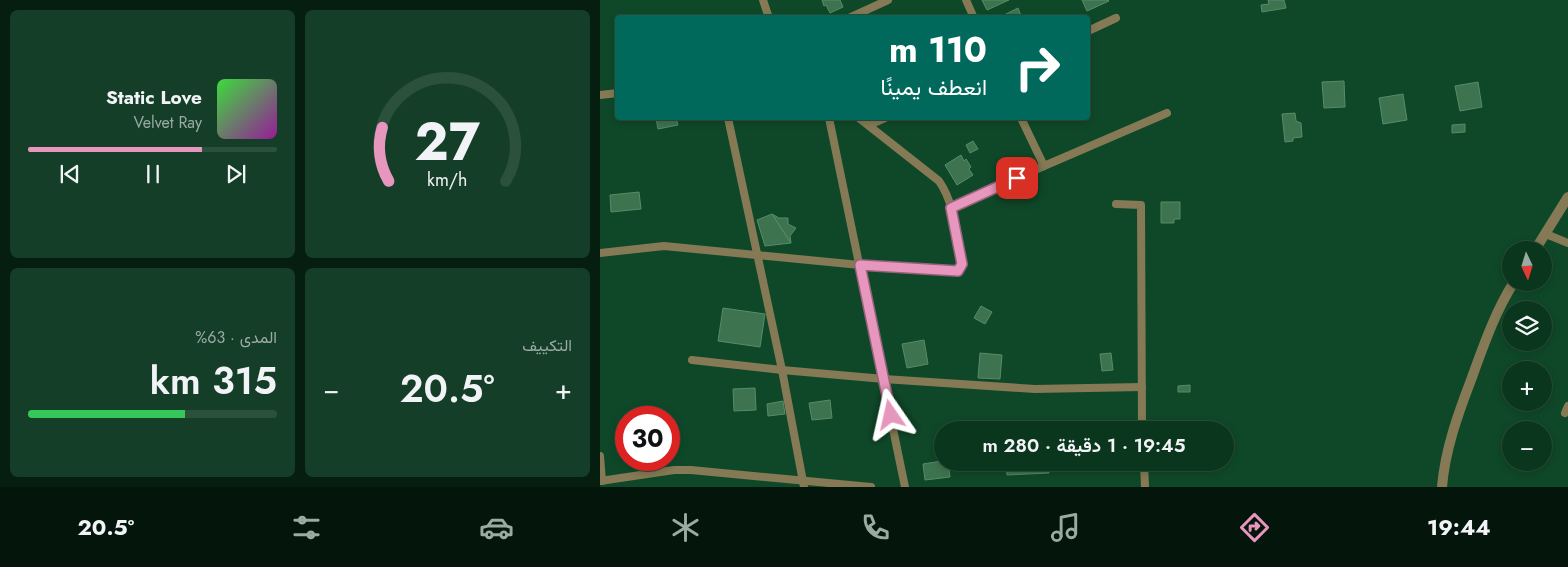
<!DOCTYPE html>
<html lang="ar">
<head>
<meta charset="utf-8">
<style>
	body { margin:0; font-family:Jost,Vazirmatn,sans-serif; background:#143e27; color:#f1f3f6; direction:rtl; height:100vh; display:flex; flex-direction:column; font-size:19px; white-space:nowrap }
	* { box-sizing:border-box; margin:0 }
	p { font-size:16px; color:#9aaba4 }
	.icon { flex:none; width:28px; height:28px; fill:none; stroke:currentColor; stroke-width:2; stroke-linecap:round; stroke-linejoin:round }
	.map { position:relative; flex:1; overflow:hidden; direction:ltr }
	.sheet { display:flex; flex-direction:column; gap:10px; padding:10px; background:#061e10; width:600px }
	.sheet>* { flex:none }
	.guide { position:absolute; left:15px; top:15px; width:475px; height:105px; border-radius:5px; box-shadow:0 2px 8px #0003,0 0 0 1px #2b503c; direction:rtl; background:#00695c; color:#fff; overflow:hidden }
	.needle { width:32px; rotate:176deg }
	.fabs { position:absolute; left:902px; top:241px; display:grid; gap:10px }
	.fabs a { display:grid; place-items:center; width:50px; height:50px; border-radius:50%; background:#0b361e; box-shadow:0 2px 8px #0003,0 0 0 1px #2b503c; font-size:25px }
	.speed { position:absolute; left:15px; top:406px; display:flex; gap:10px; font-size:25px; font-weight:700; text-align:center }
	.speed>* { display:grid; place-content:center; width:65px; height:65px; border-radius:50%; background:#0b361e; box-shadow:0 2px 8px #0003,0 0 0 1px #2b503c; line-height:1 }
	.speed .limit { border:8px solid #d22; background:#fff; color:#111 }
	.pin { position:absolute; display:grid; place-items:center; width:42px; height:42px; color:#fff; margin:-21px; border-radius:10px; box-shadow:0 2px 8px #0006 }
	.me { position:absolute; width:55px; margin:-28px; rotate:349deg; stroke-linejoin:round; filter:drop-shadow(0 0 4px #0008) }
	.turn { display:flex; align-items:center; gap:18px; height:105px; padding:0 20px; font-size:22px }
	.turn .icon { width:65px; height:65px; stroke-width:2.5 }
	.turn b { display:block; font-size:35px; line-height:42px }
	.big { font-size:38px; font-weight:600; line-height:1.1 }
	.sheet .tile { flex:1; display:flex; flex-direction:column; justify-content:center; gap:8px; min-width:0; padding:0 18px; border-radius:8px; background:#143e27 }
	.sheet .dial { align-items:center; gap:0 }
	.dial svg { height:130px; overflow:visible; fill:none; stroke:#2b503c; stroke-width:7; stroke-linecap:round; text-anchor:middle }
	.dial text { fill:#f1f3f6; stroke:none }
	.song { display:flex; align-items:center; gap:15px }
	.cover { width:60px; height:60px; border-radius:8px; background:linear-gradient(135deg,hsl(120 70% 55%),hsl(300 70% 35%)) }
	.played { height:5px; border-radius:2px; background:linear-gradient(90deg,#e797bd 70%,#2b503c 70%) }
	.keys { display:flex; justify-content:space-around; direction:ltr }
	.heat { display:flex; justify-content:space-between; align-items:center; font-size:28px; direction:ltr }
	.charge { height:8px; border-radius:4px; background:linear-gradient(90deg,#34c759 63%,#2b503c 0) }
	.sheet .tiles { flex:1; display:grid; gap:10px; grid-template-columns:repeat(2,1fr) }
	.trip { position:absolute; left:334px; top:421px; width:300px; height:50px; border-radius:25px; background:#0b361e; box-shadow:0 2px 8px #0003,0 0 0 1px #2b503c; font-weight:600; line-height:50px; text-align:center; direction:rtl }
	.menu { display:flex; height:80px; justify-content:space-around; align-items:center; background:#04160c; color:#9aaba4 }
	.menu .icon { width:35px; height:35px }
	.menu .selected { color:#e797bd }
	.menu b { font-size:22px; color:#f1f3f6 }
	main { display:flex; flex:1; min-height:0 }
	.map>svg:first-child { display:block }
</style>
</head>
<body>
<main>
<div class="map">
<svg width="968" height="487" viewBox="0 0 968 487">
	<rect width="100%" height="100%" fill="#0f4828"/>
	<g fill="#3e7350" stroke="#568c68">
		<path d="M222,0H240L243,7L230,13L226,5L224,6Z"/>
		<path d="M382,0H409L387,10Z"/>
		<path d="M482,0H508L509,1L487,11Z"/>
		<path d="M668,0H684L686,8L662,12L661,5L669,4Z"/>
		<path d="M418,8L422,18H398Z"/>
		<path d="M744,81L745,107L724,108L722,82Z"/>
		<path d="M878,82L882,107L860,111L855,86Z"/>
		<path d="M803,94L807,120L783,124L779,98Z"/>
		<path d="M695,113L696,121L701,123L702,137L693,138V141L685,142L682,114Z"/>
		<path d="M56,118H76L78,125L58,129Z"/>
		<path d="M865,124V132L852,133V125Z"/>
		<path d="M373,141L378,149L370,153L366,145Z"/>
		<path d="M361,155L364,161L366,159L371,167L369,169L373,175L357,185L345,165Z"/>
		<path d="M39,192L41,209L11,212L10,195Z"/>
		<path d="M561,202H580V219H574V223H561Z"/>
		<path d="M172,214L179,218H188V224L196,228L190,236L191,243Z"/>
		<path d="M172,214L181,228L191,243L165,246L157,220Z"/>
		<path d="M381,306L392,312L385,324L374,318Z"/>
		<path d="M123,308L165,314L160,347L118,341Z"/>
		<path d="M324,340L328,364L307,368L302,344Z"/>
		<path d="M380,353L402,355L400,379L378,378Z"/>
		<path d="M511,353L513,370L502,371L500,354Z"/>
		<path d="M912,369L914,370H911V390L903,386Z"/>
		<path d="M590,385V392H578V386Z"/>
		<path d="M155,388L156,410L134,411L133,389Z"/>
		<path d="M230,400L232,418L212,420L209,403Z"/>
		<path d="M183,401L185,414L168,416L167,404Z"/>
		<path d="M342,461V462H348L350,477L325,480L323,464Z"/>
		<path d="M402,462H448L449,473L407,475L406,465L402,466Z"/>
	</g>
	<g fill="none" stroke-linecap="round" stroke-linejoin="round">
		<g stroke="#857a55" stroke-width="8">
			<path d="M163,0L169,18"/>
			<path d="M366,0L374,18"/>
			<path d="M249,18L288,0"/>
			<path d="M488,31L516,18"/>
			<path d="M0,95L18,93"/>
			<path d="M128,118L182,370L204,487"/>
			<path d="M229,118L305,487"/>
			<path d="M269,125L285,118"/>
			<path d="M444,166L567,113"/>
			<path d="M516,204L541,205L542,430"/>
			<path d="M351,208L444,166L421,118"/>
			<path d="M946,234L968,243"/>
			<path d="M0,253L64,246L260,265L358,271L363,264C357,237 355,204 339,181L259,118"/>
			<path d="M92,360L182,370L284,379L435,389L542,387"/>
			<path d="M965,413L968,406"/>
			<path d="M0,456L2,481"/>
			<path d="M544,462L545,487"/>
			<path d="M0,481L74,470H91L271,487"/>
		</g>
		<g stroke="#857a55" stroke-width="10">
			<path d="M935,250L968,197"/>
			<path d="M842,487C845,450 858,414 871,380C883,347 895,312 914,282"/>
		</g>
	</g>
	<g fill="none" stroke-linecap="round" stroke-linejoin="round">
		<g stroke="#96627b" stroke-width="12">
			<path id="route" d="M291,415L260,265L358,271L362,264L351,208L417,178"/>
		</g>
		<use href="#route" stroke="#e797bd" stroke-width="9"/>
	</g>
</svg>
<div class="fabs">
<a><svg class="needle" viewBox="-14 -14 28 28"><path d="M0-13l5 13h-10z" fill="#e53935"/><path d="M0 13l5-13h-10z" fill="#9aaba4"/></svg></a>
<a><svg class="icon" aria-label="layers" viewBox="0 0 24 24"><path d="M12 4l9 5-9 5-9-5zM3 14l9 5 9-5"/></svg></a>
<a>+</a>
<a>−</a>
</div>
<div class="speed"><div class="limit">30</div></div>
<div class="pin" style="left:417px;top:178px;background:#d93025"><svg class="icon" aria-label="arrive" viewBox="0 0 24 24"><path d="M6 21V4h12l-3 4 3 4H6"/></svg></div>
<svg class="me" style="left:291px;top:415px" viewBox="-20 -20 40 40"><path d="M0-17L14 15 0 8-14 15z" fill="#e797bd" stroke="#fff" stroke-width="4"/></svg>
<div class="trip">19:45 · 1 دقيقة · 280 m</div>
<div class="guide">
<div class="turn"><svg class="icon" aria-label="right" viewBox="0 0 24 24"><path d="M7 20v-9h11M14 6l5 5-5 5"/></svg><div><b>110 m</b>انعطف يمينًا</div></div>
</div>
</div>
<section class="sheet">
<div class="tiles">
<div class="tile dial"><svg viewBox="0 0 100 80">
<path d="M14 69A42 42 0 1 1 86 69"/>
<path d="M14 69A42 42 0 0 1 10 36" stroke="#e797bd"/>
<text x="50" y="56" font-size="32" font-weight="700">27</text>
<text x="50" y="72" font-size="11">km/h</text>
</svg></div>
<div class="tile">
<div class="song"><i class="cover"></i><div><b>Static Love</b><p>Velvet Ray</p></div></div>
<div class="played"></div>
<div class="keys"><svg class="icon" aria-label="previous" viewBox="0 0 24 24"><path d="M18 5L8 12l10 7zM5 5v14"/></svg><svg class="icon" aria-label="pause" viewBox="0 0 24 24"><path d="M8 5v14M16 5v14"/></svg><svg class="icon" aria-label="next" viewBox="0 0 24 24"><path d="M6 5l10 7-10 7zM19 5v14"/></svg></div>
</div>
<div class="tile"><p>التكييف</p>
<div class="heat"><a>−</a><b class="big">20.5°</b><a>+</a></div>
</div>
<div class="tile"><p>المدى · 63%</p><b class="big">315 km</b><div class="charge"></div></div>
</div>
</section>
</main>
<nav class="menu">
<b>19:44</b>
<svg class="icon selected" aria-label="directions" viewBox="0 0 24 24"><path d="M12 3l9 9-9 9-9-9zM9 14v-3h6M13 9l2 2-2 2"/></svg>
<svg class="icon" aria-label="music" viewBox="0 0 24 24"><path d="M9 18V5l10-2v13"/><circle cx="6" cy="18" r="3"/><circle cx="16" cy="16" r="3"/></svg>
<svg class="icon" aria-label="phone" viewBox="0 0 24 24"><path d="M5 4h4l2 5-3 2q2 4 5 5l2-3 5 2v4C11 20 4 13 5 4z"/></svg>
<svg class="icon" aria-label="climate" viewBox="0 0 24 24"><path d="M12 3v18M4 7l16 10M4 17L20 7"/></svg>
<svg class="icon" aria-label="car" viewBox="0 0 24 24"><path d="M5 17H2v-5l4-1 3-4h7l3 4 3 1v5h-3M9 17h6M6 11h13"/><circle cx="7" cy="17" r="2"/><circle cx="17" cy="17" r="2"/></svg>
<svg class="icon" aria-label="filters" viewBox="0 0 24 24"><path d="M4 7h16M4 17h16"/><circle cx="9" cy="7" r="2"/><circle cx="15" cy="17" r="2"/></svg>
<b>20.5°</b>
</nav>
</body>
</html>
